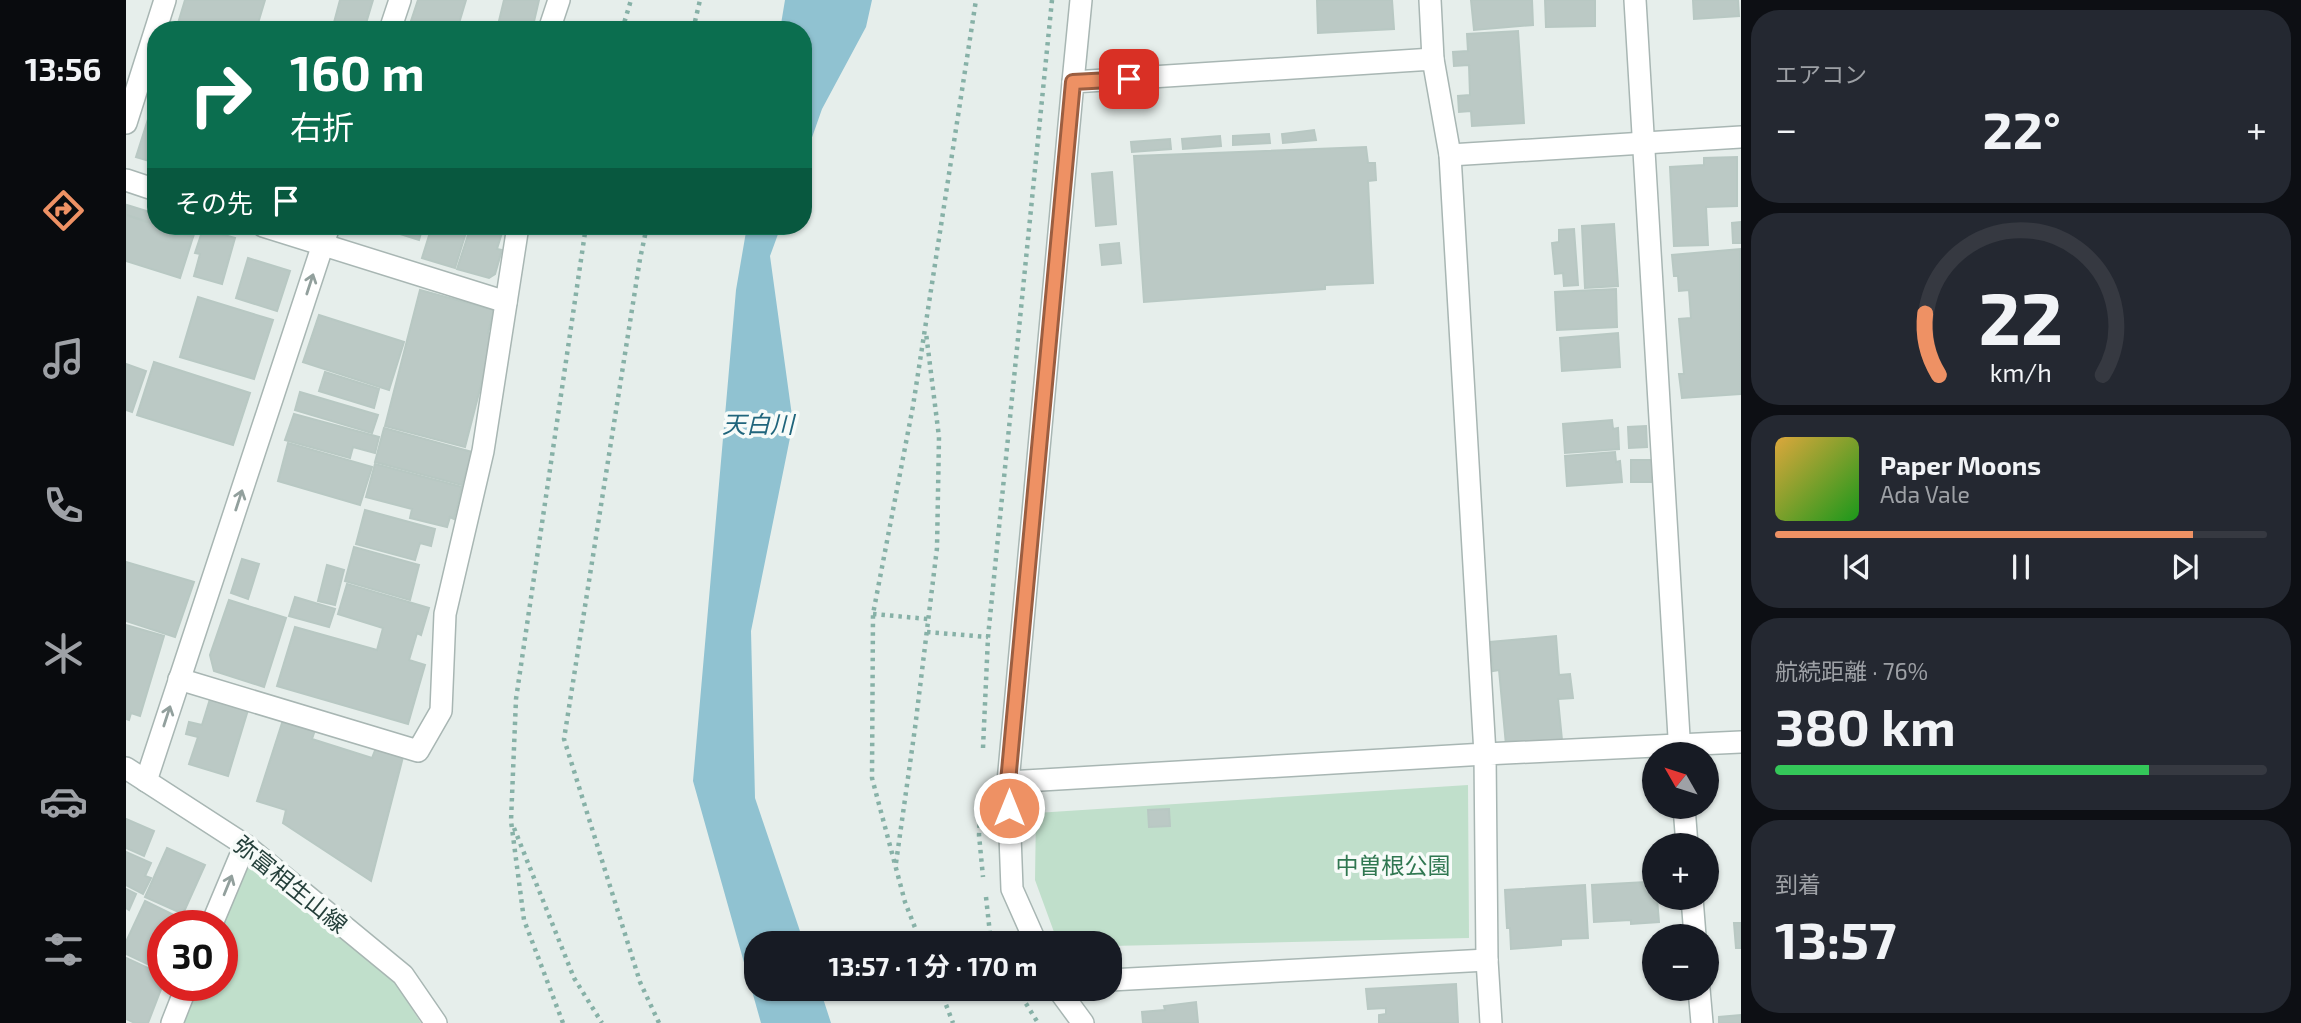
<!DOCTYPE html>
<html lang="ja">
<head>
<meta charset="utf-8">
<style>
	body { margin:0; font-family:"Exo 2","Noto Sans JP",sans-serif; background:#242831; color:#f1f3f6; height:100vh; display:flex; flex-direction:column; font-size:26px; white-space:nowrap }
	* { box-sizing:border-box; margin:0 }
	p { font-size:23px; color:#9ea1a6 }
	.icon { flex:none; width:38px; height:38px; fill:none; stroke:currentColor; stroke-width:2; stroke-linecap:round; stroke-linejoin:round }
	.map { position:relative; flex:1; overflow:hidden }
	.panel { display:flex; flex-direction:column; gap:10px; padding:10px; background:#0d0f14; width:560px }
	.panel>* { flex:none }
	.banner { position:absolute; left:21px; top:21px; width:665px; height:214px; border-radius:28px; box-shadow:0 2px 5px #0004; background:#0b6e4f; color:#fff; overflow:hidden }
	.needle { width:46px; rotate:309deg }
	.controls { position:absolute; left:1516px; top:742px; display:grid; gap:14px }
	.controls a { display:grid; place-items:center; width:77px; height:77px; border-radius:50%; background:#171b24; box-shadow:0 2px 5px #0004; font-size:35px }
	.speed { position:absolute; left:21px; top:910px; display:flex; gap:14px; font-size:35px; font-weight:700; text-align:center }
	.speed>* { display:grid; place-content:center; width:91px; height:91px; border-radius:50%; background:#171b24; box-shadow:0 2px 5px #0004; line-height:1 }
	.speed .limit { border:10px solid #d22; background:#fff; color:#111 }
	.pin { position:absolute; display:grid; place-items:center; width:60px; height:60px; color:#fff; margin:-30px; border-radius:14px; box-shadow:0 4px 10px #0006 }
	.me { position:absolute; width:77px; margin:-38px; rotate:0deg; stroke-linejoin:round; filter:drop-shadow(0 0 5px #0008) }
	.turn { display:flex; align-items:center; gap:24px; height:147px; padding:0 28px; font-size:32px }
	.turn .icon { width:91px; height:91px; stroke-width:2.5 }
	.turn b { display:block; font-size:49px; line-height:60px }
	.then { display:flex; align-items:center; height:66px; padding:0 28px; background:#0003; gap:14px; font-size:26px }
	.big { font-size:52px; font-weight:700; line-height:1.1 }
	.panel .card { flex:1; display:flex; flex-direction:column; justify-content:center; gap:10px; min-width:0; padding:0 24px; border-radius:28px; background:#242831 }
	.panel .dial { align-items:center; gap:0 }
	.dial svg { height:182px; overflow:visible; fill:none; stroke:#363941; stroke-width:7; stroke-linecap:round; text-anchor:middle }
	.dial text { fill:#f1f3f6; stroke:none }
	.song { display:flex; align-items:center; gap:21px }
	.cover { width:84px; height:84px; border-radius:10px; background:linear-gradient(135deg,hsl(40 70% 55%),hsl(120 70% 35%)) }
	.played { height:7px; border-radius:4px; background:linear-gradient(90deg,#ee9164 85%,#363941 85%) }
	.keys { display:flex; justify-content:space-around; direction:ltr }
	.heat { display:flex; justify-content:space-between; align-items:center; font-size:38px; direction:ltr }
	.charge { height:10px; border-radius:5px; background:linear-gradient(90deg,#34c759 76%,#363941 0) }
	.trip { position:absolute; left:618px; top:931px; width:378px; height:70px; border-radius:28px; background:#171b24; box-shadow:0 2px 5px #0004; font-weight:700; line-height:70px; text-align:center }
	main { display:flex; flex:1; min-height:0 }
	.dock { display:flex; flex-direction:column; width:126px; justify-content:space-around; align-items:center; background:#090b0e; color:#9ea1a6 }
	.dock .icon { width:49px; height:49px }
	.dock .selected { color:#ee9164 }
	.dock b { font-size:32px; color:#f1f3f6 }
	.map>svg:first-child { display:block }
</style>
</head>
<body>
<main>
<nav class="dock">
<b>13:56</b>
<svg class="icon selected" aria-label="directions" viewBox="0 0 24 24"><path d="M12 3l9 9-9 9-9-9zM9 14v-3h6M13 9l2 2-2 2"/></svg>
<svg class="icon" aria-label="music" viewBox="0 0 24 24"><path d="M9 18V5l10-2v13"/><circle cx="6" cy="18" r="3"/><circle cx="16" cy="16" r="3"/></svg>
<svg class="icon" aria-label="phone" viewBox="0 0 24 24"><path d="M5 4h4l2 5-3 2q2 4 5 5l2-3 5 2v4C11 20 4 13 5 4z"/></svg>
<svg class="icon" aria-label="climate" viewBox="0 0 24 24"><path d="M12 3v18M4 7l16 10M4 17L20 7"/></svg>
<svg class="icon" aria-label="car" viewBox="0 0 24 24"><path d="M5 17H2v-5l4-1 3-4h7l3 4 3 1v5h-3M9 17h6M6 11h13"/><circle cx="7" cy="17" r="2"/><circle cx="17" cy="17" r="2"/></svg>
<svg class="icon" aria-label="filters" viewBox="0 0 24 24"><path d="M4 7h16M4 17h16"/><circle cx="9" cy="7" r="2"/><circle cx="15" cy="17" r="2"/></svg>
</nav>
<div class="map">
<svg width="1615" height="1023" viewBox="0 0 1615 1023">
	<rect width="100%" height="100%" fill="#e6eeeb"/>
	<g fill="#c0dfcb">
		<path d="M1342,785L1343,938L984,946V943H932L909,880L910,813Z"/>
		<path d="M121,861L268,980L295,1023H55L70,985H96V926Z"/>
	</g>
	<g fill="#90c2d1">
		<path d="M659,0H746L740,27L696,109L677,163V30H654Z"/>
		<path d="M621,226H655L644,256L667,423L625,631L629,798L678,943H630V989H694L705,1023H635L567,781L610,290Z"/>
	</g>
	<g fill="#bbc9c5" stroke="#b8c8c3" stroke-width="2">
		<path d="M59,0H139L130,30H50Z"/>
		<path d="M214,0H247L238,30H206Z"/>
		<path d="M292,0H340L331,30H282Z"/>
		<path d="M378,0H413L406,30H388L372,25Z"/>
		<path d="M1191,0H1266L1268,29L1192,33Z"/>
		<path d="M1345,0H1406L1407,25L1348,30Z"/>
		<path d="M1419,0H1469V26L1420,27Z"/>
		<path d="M1567,0H1612L1613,16L1568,19Z"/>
		<path d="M1392,31L1398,123L1346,126L1345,111L1333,112L1332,96L1344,95L1343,65L1328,66L1327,52L1342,51L1341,34Z"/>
		<path d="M30,94V163L10,157Z"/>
		<path d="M1188,130L1190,140L1157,143L1156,134Z"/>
		<path d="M1143,134L1144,143L1107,145V136Z"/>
		<path d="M1094,136L1095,146L1057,149L1056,139Z"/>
		<path d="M1044,139L1045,149L1006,152L1005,142Z"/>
		<path d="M1240,147L1242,163H1249L1250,180L1242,181L1247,283L1199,285V289L1018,302L1008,156Z"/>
		<path d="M1611,157V206L1580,207L1582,245L1548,246L1544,167L1578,165V158Z"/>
		<path d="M986,172L990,224L970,226L966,174Z"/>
		<path d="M1,205L30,214V225L0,215Z"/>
		<path d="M0,215L67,237L54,278L0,261Z"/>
		<path d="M1615,222V243H1607L1606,223Z"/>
		<path d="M1488,224L1492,286L1459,288L1456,226Z"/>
		<path d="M32,226H71L67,237Z"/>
		<path d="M249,226H297L293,240Z"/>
		<path d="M306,226H342L329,268L296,258Z"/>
		<path d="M345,226H378L371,249L376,250L369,274L363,278L331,269Z"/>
		<path d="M77,229L109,238L96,284L68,276L74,254L69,253Z"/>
		<path d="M1448,229L1452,285L1438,286L1437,273L1429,274L1426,243L1433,242V230Z"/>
		<path d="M993,243L995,263L976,265L974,245Z"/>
		<path d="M1614,249L1615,394L1556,398L1553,374H1558L1553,319L1565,318L1563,290L1553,291L1552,276H1548L1546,255Z"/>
		<path d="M122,258L164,271L151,311L110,298Z"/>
		<path d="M1490,289L1491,327L1431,330L1429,292Z"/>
		<path d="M294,290L368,310L362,333L368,335L339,447L259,426Z"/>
		<path d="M72,297L147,320L128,379L54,357Z"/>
		<path d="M193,315L278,342L263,390L177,362Z"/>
		<path d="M1492,333L1494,367L1436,371L1434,338Z"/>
		<path d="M28,362L124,393L107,445L11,415Z"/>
		<path d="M0,364L20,371L6,412L0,410Z"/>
		<path d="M199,372L253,389L248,408L193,391Z"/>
		<path d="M174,392L252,415L246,433L169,410Z"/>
		<path d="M168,414L253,437L249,453L227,447L224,458L159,440Z"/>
		<path d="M1486,420L1487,429L1492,428L1493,449L1439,453L1437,424Z"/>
		<path d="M1520,426L1521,447L1503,448L1502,427Z"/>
		<path d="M258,428L346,452L336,485L249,462Z"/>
		<path d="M162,443L246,467L234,505L152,481Z"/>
		<path d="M1489,452L1490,462L1494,461L1496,482L1441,486L1439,456Z"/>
		<rect x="1505" y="460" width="21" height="22"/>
		<path d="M249,464L336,487L328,519L324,517L321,527L284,518L286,509L240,497Z"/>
		<path d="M239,510L309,529L305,546L294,543L289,560L230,544Z"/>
		<path d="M228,547L293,565L284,600L219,581Z"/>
		<path d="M116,559L133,564L122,599L105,593Z"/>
		<path d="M0,562L68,582L49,637L0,621Z"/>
		<path d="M201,565L218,570L209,605L192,601Z"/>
		<path d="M221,584L303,608L295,635L291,633L283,660L299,665L282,724L151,686L169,627L251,650L257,628L212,614Z"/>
		<path d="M169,597L209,609L203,627L163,616Z"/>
		<path d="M103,600L160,618L138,687L88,671L84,655Z"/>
		<path d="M0,625L38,636L14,716L5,713L3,720L0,719Z"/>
		<path d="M1430,636L1433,675L1444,674L1447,698L1432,699L1436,740L1380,745L1373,670L1367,671L1364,642Z"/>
		<path d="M84,699L122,710L102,776L63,764L72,737L60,734L63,722L76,725Z"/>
		<path d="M157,720L189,730L186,739L246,758L250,748L277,757L245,881L157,823L160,810L131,801Z"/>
		<path d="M1043,809L1044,826L1023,827L1022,810Z"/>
		<path d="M0,819L28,831L18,856L0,848Z"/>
		<path d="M41,848L79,865L57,914L19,897Z"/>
		<path d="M0,852L25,863L19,876L25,878L17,894L0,885Z"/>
		<path d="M1520,882V888H1528V898H1531L1533,922L1505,924V920L1468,922L1466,885Z"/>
		<path d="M1459,885L1462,938L1435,939V945L1385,949L1384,928H1381L1379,890Z"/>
		<path d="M0,889L10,894L3,910L0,908Z"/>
		<path d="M19,901L54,918L50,926H37V965L34,970L0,954V942Z"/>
		<path d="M1608,923H1615V948H1610Z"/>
		<path d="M0,958L37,975V984L22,1023H9L0,1019Z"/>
		<path d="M1330,984L1332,1023H1253V1015L1260,1014V1008L1242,1009L1240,989Z"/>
		<path d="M1070,1002L1072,1023H1017L1016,1012L1039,1010L1038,1006Z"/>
		<path d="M1615,1015V1023H1593V1017Z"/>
	</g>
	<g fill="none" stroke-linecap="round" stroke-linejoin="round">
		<g stroke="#a8b6b3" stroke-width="24">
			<g id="minor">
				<path d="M1304,0L1307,59"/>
				<path d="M1509,0L1554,754"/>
				<path d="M264,30L274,0"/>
				<path d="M423,30L433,0"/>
				<path d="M947,82L955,0"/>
				<path d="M0,123L39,0"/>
				<path d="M1324,155L1615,137"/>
				<path d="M0,180L30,190"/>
				<path d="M137,226L380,302"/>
				<path d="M53,679L292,751L315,711L319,614L357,451L392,226"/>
				<path d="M0,768L119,845L277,975L310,1023"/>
				<path d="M20,781L203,226"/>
				<path d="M882,782L1359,754L1324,155L1307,59L947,82L882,782L886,889L910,943"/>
				<path d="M1558,807L1561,845"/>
				<path d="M1566,898L1569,936"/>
				<path d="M85,926L119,845"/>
				<path d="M984,980L1361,960"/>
				<path d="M932,989L957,1023"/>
				<path d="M1573,989L1576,1023"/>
				<path d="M46,1023L61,985"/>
				<path d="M1365,1023L1361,960L1359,754L1615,742"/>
			</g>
		</g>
		<g stroke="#87b1a7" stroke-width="4.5" stroke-dasharray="3.5 5" stroke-linecap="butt">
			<path d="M496,30L505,0"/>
			<path d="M567,30L574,0"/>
			<path d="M521,226L514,259L438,739L514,982L533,1023"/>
			<path d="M747,614L802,619"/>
			<path d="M801,632L862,637"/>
			<path d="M857,748L862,637L926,0"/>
			<path d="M855,799L853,835L857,877"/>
			<path d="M388,828L448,978L476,1023"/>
			<path d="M770,863L789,728L811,548L813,437L800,333"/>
			<path d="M860,897L865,943"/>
			<path d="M795,943L779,902L746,778L747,614L787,406L850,0"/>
			<path d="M814,989L827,1023"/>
			<path d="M891,989L912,1023"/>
			<path d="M437,1023L398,920L385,821L390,699L460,226"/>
		</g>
		<use href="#minor" stroke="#fff" stroke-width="21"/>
	</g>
	<defs><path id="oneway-shaft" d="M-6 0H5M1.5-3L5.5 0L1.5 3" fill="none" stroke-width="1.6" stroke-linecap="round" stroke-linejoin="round" transform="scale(1.75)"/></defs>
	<g stroke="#92a09d">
		<use href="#oneway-shaft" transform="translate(184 284) rotate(-72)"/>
		<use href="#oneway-shaft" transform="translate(113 500) rotate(-72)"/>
		<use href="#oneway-shaft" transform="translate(41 716) rotate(-72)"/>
		<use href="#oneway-shaft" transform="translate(102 885) rotate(-68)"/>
	</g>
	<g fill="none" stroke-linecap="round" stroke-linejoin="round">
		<g stroke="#9b5e41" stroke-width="18">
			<path id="route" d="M883,808L882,782L947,82L1003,79"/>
		</g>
		<use href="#route" stroke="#ee9164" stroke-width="12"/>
	</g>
	<g text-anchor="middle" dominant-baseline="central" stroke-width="7" stroke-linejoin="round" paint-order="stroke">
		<g font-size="23" fill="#307751" stroke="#f7fbf9">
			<text x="1267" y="865">中曽根公園</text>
		</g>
		<g font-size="23" fill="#25403b" stroke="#f7fbf9">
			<text transform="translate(165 884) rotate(39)">弥富相生山線</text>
		</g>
		<g font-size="24" font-style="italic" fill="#20657c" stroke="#f7fbf9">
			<text x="632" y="423">天白川</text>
		</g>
	</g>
</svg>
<div class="controls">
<a><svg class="needle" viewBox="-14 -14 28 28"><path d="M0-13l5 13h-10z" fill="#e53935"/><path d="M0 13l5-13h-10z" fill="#9ea1a6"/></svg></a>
<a>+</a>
<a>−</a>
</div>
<div class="speed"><div class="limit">30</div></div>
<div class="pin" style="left:1003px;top:79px;background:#d93025"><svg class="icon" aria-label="arrive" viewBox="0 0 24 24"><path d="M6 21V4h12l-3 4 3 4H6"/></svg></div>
<svg class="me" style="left:883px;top:808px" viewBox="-20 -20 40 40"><circle r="17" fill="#ee9164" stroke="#fff" stroke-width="3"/><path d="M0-11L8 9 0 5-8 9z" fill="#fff"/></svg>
<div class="trip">13:57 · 1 分 · 170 m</div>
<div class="banner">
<div class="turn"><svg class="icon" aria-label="right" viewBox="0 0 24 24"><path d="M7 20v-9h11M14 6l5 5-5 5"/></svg><div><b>160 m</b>右折</div></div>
<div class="then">その先<svg class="icon" aria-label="arrive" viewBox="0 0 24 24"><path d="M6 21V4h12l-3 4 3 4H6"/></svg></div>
</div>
</div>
<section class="panel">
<div class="card"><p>エアコン</p>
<div class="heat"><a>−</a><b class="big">22°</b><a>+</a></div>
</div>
<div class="card dial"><svg viewBox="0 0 100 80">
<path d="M14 69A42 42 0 1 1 86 69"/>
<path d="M14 69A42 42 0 0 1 8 42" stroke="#ee9164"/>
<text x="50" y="56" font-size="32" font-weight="700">22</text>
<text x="50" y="72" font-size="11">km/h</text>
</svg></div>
<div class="card">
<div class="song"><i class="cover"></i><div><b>Paper Moons</b><p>Ada Vale</p></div></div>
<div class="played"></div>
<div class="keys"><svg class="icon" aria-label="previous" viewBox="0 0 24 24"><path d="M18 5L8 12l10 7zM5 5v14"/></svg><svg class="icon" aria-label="pause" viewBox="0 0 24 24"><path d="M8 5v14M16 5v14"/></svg><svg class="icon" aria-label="next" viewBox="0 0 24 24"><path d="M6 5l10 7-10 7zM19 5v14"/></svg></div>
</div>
<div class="card"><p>航続距離 · 76%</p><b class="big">380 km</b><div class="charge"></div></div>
<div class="card"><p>到着</p><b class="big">13:57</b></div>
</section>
</main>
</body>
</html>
